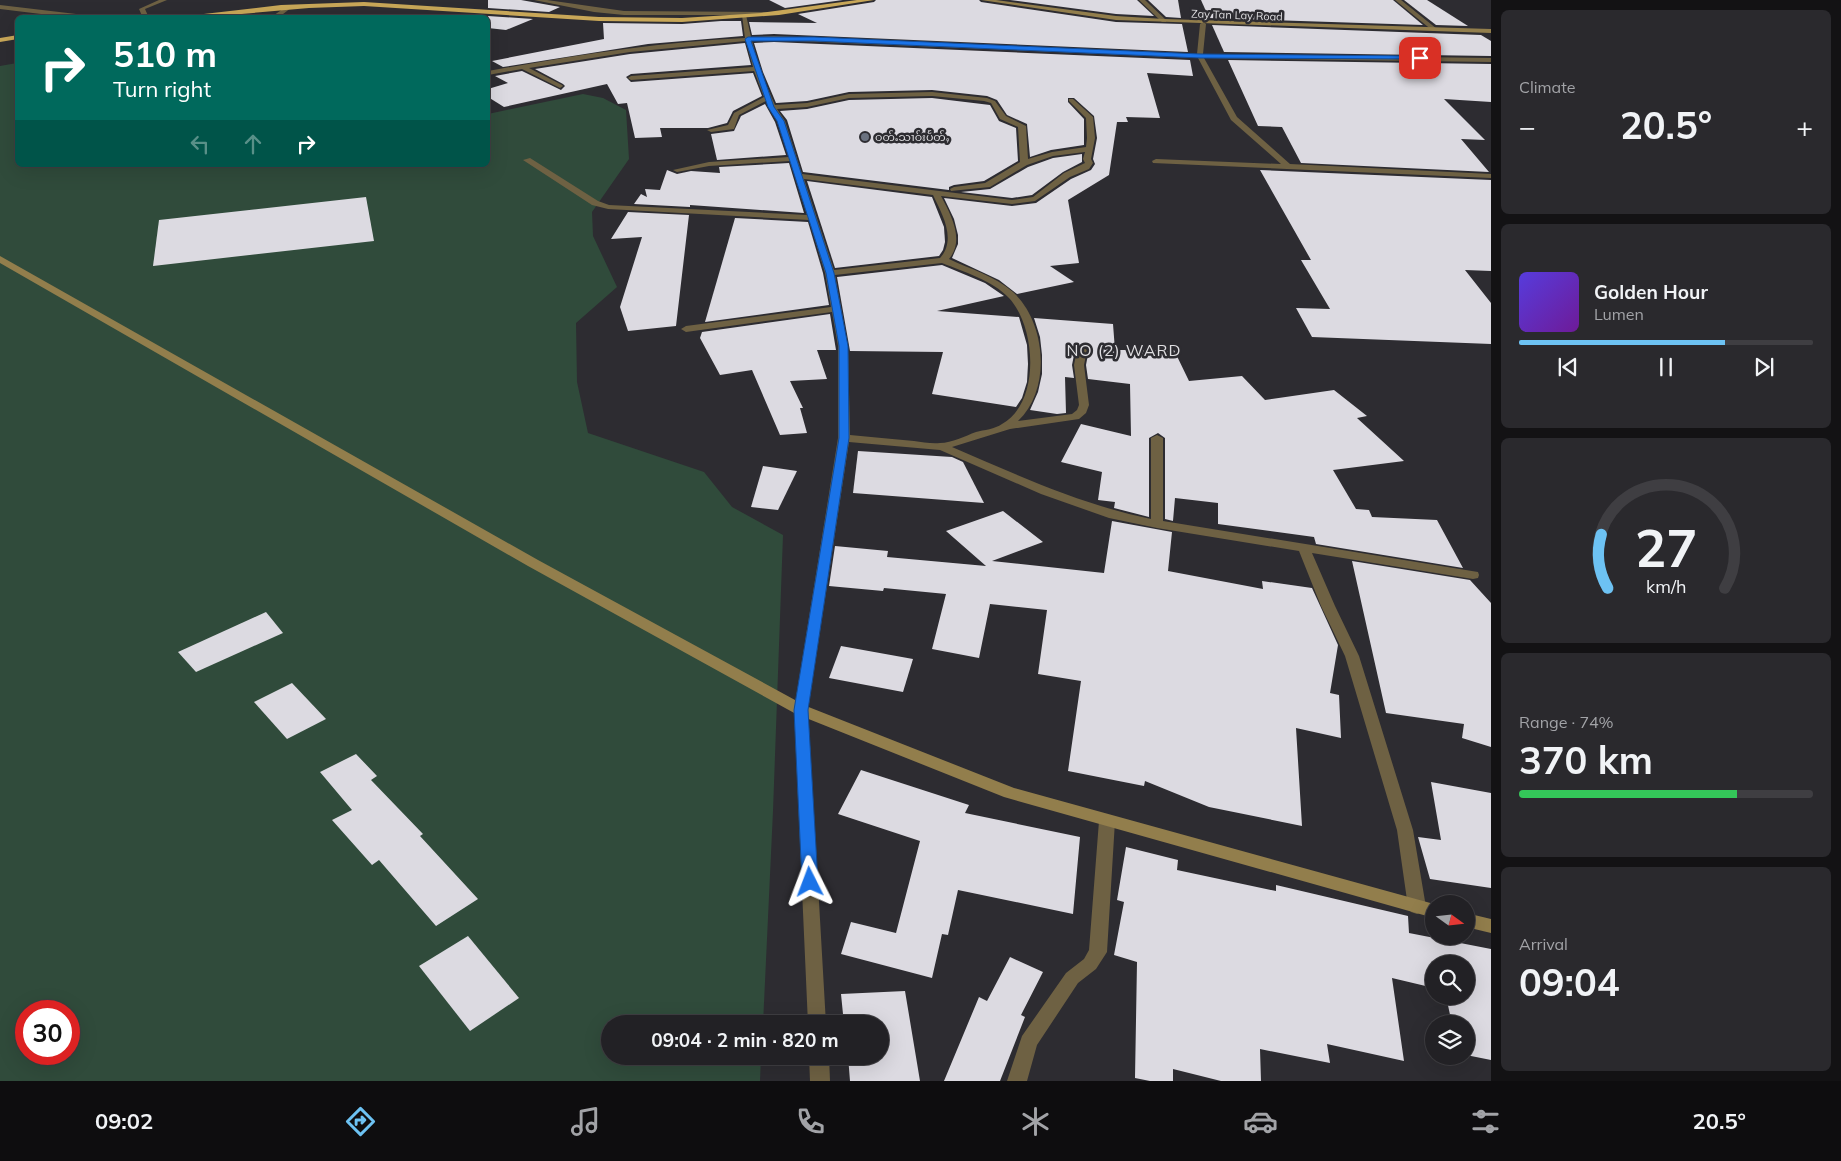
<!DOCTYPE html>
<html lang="en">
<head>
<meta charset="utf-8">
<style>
	body { margin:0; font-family:Mulish,"Noto Sans Myanmar",sans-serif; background:#2a292d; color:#f1f3f6; height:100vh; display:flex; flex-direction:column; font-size:19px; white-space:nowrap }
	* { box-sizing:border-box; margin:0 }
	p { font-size:16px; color:#a2a3a7 }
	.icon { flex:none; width:28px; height:28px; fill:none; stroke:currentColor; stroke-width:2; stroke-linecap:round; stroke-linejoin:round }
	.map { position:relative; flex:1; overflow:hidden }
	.sheet { display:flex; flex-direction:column; gap:10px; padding:10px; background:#131214; width:350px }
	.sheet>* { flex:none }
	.guide { position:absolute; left:15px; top:15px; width:475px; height:152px; border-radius:8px; box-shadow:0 5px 20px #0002,0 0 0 1px #3f3e42; background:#00695c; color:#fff; overflow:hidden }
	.needle { width:32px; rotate:105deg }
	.buttons { position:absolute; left:1425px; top:895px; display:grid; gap:10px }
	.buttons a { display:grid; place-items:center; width:50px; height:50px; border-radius:50%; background:#222125; box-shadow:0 5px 20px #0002,0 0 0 1px #3f3e42; font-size:25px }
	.speed { position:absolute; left:15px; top:1000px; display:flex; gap:10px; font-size:25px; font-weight:700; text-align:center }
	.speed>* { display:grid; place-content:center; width:65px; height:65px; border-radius:50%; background:#222125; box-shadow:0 5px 20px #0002,0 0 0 1px #3f3e42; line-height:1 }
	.speed .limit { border:8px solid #d22; background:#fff; color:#111 }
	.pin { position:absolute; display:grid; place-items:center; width:42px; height:42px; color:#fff; margin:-21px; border-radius:10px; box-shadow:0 2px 8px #0006 }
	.me { position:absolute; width:55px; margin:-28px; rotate:357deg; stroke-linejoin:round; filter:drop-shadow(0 0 4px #0008) }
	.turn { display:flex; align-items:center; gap:18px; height:105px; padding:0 15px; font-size:22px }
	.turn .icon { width:65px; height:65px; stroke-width:2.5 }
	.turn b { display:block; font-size:35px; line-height:42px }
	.lanes { display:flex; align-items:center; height:48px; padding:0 15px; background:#0003; justify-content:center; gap:25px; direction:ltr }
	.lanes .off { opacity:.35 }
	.big { font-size:38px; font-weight:700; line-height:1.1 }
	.sheet .widget { flex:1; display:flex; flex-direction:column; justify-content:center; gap:8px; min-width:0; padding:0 18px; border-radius:8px; background:#2a292d }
	.sheet .dial { align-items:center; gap:0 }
	.dial svg { height:130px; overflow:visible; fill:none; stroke:#3f3e42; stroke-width:7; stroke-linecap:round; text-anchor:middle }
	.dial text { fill:#f1f3f6; stroke:none }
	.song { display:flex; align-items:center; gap:15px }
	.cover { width:60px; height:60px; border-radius:8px; background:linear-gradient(135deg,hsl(250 70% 55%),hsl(280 70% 35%)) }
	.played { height:5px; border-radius:2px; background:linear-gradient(90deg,#6dc2f3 70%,#3f3e42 70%) }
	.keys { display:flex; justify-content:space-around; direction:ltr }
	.heat { display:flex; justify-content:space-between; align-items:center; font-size:28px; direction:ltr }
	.charge { height:8px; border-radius:4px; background:linear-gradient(90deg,#34c759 74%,#3f3e42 0) }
	.trip { position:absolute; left:601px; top:1015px; width:288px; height:50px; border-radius:25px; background:#222125; box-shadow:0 5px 20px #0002,0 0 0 1px #3f3e42; font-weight:700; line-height:50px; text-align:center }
	.tabs { display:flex; height:80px; justify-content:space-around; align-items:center; background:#0e0d0f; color:#a2a3a7 }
	.tabs .icon { width:35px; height:35px }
	.tabs .on { color:#6dc2f3 }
	.tabs b { font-size:22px; color:#f1f3f6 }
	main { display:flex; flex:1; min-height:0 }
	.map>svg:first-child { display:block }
</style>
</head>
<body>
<main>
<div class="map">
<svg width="1491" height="1081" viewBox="0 0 1491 1081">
	<rect width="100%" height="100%" fill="#2d2c31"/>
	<path fill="#304b3b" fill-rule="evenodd" d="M17,63L18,165H488V114L583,94L603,98L626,110L629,159L592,212L593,236L617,287L576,323L577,382L588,433L704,472L732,507L783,535L773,811L763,1024H610V1056H761L760,1081H0V66ZM26,1011H69V1054H26Z"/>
	<g fill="#dcdae1">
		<path d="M488,0H521L560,7L549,12L488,8Z"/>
		<path d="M769,0H843L785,8Z"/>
		<path d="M876,0H979L981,2L1116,22L1182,24L1188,52L774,34L752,35L749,22L817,23L798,14L874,2Z"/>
		<path d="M1010,0H1137L1154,16L1116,14Z"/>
		<path d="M1148,0H1178L1181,18L1166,17Z"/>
		<path d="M1201,0H1393L1423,25L1209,18Z"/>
		<path d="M1404,0H1427L1468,26L1436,25Z"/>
		<path d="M488,16L533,19L506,30L488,28Z"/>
		<path d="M721,21H741L743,36L648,44L503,67L492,61L604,39L603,23L682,24Z"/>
		<path d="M1212,25L1481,35L1491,41V56L1224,52Z"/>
		<path d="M774,42L1190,60L1193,76L1147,73L1160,118L1126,117L1128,122H1117L1109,175L1068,200L1079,263L1050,266L1074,282L1017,294L999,280L952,258L958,244V235L954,219L944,198L1012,206L1036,203L1071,179L1091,170L1095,164L1093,159L1097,138L1094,116L1074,98H1068V102L1084,119V145L1051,150L1030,157L1027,124L1007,115L997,100L987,96L932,90L849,92L807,101L776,103L763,72L754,43Z"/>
		<path d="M745,43L751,65L631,74L626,77L631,82L753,73L762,96L733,111L727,123L708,128H660L662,137L635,138L627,103L618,104L607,84L504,107L488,97V89L508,83L495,76L522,71L561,90L565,86L563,84L535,69L630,54Z"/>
		<path d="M1228,60L1491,64V102L1444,99L1485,140L1461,139L1489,172L1301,163L1282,127L1258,126Z"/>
		<path d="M932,98L990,105L999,121L1016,128L1018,161L984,181L954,185L949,187V190L803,172L787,120L780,111L807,109L849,100Z"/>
		<path d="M765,104L775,122L786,155L717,160L711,134L734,131L741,116Z"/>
		<path d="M1082,154V162L1063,172L1032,195L1012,198L961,192L990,189L1028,167L1053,158Z"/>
		<path d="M789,163L804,213L690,205V207L634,204L641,194L647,197L645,189L660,190L667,170L677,174L691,171L720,173L719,167Z"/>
		<path d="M1260,170L1491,180V271L1465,270L1491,303V344L1312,337L1296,308L1330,309L1301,260H1311Z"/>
		<path d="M807,181L932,197L944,227L945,242L943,250L939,256L835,268Z"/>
		<path d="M366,197L374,241L153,266L159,220Z"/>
		<path d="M628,212L689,215L676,326L628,331L620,307L642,237L611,239Z"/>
		<path d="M735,218L808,222L823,273L829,305L705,322Z"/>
		<path d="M942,265L985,283L1004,296L937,311L1019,317L1027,345L1028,364L1027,382L1022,398L1016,407L932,394L943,352L850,351L837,277Z"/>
		<path d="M830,314L836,350H817L827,379L790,381L803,408H800L807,433L780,435L752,370L720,375L700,338L702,332Z"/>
		<path d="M1034,318L1113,324L1115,350H1174L1189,381L1242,376L1265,400L1334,390L1367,416L1357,418L1404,461L1333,470L1356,509L1369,510L1372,517L1437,520L1463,568L1316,544L1314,537L1218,524V503L1175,498L1173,521L1165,519V438L1158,433L1149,438V517L1114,508L1115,502L1098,500L1102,472L1061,462L1081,424L1131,436L1130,384L1088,379L1086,365L1089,349L1081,345L1075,350L1072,365L1074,378L1065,377L1066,413L1057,414L1030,410L1038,392L1042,374V355L1040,337Z"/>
		<path d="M858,451L952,457L963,462L984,503L853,493Z"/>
		<path d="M763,466L797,471L778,510L751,507Z"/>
		<path d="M1003,511L1043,542L992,561L1104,573L1112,521L1172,532L1168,571L1263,589L1262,581L1312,588L1338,645L1330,693L1339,695L1341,738L1296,728L1302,826L1209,807L1145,781L1144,786L1068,771L1081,681L1038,674L1047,610L990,604L979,658L932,649L946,594L884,588L883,591L829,586L835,546L888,551L887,557L986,566L946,531Z"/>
		<path d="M1352,561L1470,580L1491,603V747L1462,738L1464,724L1386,713Z"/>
		<path d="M266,612L283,633L196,672L178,652Z"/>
		<path d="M841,646L913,659L903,692L829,678Z"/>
		<path d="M292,683L326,719L287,739L254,702Z"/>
		<path d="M356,754L377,776L371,780L423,834L420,836L478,899L436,926L379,860L372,865L332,820L352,810L320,772Z"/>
		<path d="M861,770L969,805L965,813L1080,837L1073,914L958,890L948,935L942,934L932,978L841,954L851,922L896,933L920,841L838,814Z"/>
		<path d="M1431,782L1491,793V888L1430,879L1418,837L1441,840Z"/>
		<path d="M1126,847L1178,860L1177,870L1276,891V885L1408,916L1409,933L1491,949V1060L1466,1055V1024H1452L1446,996H1466V964H1434V988L1392,978L1404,1061L1327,1044L1330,1063L1260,1049L1261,1081H1221L1173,1069V1081H1150L1135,1078L1137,962L1114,955L1124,902L1117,900Z"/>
		<path d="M468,936L519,998L470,1031L419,966Z"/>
		<path d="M1010,957L1043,972L1021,1015L1025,1017L1000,1081H944L979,997L987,1001Z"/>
		<path d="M905,991L920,1081H850L848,1056H880V1024H844L841,994Z"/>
	</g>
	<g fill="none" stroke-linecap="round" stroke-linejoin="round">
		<g fill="#6e6143" fill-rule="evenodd">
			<path d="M159,0H167L145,9L149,18H143L139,9Z"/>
			<path d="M534,0H547L624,11L768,12L766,15H746L751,37L774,36L1197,54L1200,24L1203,22L1206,24L1203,54L1491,58V62L1204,58L1237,117L1290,164L1491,174V178L1153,163L1152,161L1156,159L1281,164L1231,120L1198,58L774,40L752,41L761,73L775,105L807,103L849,94L932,92L987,98L995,101L1006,116L1026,126L1028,159L1052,152L1086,147L1087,138L1086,118L1069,101V99H1073L1093,117L1095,138L1091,159L1093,163L1089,169L1070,177L1035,201L1012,204L941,196C951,215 965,240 949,259C970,269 995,276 1013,292C1046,322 1052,389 1018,421L1072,414L1077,410L1079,405L1074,365L1077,350L1082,347L1087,350L1084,365L1089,405L1086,413L1079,419L1010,429L952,447C1017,475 1082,505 1151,519V438L1157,435L1163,438V521L1478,572L1479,575L1478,578L1473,579L1312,553L1335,606L1359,656L1413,830L1426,907L1423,912L1417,914L1411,912L1408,907L1397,830L1345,656L1321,606L1299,551L1157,528L1109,518L1041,494L940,450L849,442L808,710L826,1024H808L794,710L838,438V346L832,312L686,332L681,329L686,326L831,307L825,273L809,220L608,209L592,205L523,160L530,158L598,201L609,205L807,215L790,161L709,166L677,172L673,170L709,162L789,157L777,121L768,107L766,101L739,115L734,129L711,132L707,130L728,125L734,113L764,97L754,71L631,80L628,78L631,76L753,67L746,41L630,52L529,68L562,85L563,86L560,88L522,69L488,75V71C571,56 659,42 745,38L742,15H624L594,12ZM932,96L984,101L991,103L1000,119L1018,127L1020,162L985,183L954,187L950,189L951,191L990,187L1027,165L1053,156L1085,152L1083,159L1085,163L1064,173L1033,197L1012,200L802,174L785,121L777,109L807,107L849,98ZM804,179L933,195C942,214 957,239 940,258L834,270ZM942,263C964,272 992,280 1009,298C1036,327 1041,402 1002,424C995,429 984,430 976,432C965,436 952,443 940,443C932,444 922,442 914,441C892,439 871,437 850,435L848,346L835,275Z"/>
			<path d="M1139,0H1145L1166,20V22H1162Z"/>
			<path d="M1395,0H1401L1437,29V31H1433Z"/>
			<path d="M0,5L93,16L96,18H74L0,9Z"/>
			<path d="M287,6L292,7L278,18H270Z"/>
			<path d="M1107,815L1113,817L1115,821L1107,952L1096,969L1078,983L1037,1045L1027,1081H1007L1022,1036L1066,973L1084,959L1089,950L1099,821L1101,817Z"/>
			<path d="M809,1056H829L830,1081H810Z"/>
		</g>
		<g fill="#927e4c" fill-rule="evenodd">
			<path d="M981,0H996L1116,16L1164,19L1491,29V33L1116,20Z"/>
			<path d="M0,256L538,560L806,706L1014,788L1434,904V918L1004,797L796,714L528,566L0,263Z"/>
			<path d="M1466,913L1491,919V933L1466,927Z"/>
		</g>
		<g fill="#c8a758" fill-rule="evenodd">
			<path d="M857,0H874L779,15L682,22L599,21L364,6L309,8L195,18H169L281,5L364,2L599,17L682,18L761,13Z"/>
			<path d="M18,35V39L0,42V38Z"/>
		</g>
	</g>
	<path fill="#1a73e8" stroke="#114b97" d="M748,37H814L1200,54L1420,56L1423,58L1420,59L1200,58L814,41H751L774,107L784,121L834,273L848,346L849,438L808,710L818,882L815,886L810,888L804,886L802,882L794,710L839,438V346L826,273L777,121L768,107L745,39Z"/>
	<circle fill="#6b7280" stroke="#2d2c31" stroke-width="2" cx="865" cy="137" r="5"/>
	<g text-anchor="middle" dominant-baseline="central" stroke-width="5" stroke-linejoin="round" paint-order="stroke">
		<g font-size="11" fill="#dfdee1" stroke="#2d2c31">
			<text transform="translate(1237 15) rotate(2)">Zay Tan Lay Road</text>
		</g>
		<g font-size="11" fill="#dfdee1" stroke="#2d2c31" text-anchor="start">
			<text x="875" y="137">ဝတ်ႉသၢဝ်းပႅတ်ႇ</text>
		</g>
		<g font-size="16" letter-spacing="1" fill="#dfdee1" stroke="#2d2c31">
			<text x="1124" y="350">NO (2) WARD</text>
		</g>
	</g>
</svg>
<div class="buttons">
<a><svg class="needle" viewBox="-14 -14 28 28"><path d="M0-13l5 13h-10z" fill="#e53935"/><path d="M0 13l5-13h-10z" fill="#a2a3a7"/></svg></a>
<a><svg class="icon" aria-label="search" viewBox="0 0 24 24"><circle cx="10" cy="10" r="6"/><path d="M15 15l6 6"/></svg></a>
<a><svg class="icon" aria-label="layers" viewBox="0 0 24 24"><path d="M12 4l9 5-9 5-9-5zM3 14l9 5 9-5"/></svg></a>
</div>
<div class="speed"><div class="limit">30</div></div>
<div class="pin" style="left:1420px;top:58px;background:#d93025"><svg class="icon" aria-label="arrive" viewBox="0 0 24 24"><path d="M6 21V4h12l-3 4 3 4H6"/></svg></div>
<svg class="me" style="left:810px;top:882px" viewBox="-20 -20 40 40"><path d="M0-17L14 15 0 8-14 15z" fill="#1a73e8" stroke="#fff" stroke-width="4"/></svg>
<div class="trip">09:04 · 2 min · 820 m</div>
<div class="guide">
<div class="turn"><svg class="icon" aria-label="right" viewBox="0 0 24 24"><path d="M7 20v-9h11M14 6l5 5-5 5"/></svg><div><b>510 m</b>Turn right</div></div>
<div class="lanes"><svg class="icon off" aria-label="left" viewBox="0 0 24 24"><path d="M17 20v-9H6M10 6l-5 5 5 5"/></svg><svg class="icon off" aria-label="ahead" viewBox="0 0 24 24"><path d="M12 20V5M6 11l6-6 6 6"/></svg><svg class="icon" aria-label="right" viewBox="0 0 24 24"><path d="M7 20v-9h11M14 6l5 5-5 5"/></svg></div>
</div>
</div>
<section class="sheet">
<div class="widget"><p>Climate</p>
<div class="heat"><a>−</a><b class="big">20.5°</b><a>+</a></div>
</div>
<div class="widget">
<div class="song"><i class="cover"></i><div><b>Golden Hour</b><p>Lumen</p></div></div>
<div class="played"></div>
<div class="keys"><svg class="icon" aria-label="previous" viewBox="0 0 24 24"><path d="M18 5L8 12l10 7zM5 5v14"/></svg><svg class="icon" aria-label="pause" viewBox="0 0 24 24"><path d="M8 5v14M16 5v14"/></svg><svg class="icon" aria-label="next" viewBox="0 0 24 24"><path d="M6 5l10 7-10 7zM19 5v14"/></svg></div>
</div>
<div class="widget dial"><svg viewBox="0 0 100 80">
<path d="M14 69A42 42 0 1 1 86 69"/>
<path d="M14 69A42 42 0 0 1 10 36" stroke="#6dc2f3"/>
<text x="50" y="56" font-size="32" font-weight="700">27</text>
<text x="50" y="72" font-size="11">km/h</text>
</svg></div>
<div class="widget"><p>Range · 74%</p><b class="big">370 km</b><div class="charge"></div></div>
<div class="widget"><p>Arrival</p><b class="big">09:04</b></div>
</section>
</main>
<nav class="tabs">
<b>09:02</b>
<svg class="icon on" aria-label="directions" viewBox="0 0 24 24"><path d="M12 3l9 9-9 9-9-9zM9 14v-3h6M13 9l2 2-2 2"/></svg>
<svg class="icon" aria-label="music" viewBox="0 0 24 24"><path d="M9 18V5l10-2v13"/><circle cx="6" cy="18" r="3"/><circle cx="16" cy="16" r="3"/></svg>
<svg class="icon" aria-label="phone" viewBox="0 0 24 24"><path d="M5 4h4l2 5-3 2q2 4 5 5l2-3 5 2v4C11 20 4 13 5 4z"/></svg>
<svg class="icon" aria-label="climate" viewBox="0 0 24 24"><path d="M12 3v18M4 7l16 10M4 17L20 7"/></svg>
<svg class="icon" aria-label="car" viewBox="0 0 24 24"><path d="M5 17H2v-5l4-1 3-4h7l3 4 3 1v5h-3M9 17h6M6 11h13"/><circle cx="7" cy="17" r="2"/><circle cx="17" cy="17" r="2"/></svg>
<svg class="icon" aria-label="filters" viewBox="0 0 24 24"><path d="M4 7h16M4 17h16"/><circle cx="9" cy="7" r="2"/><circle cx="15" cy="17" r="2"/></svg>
<b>20.5°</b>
</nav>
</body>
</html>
